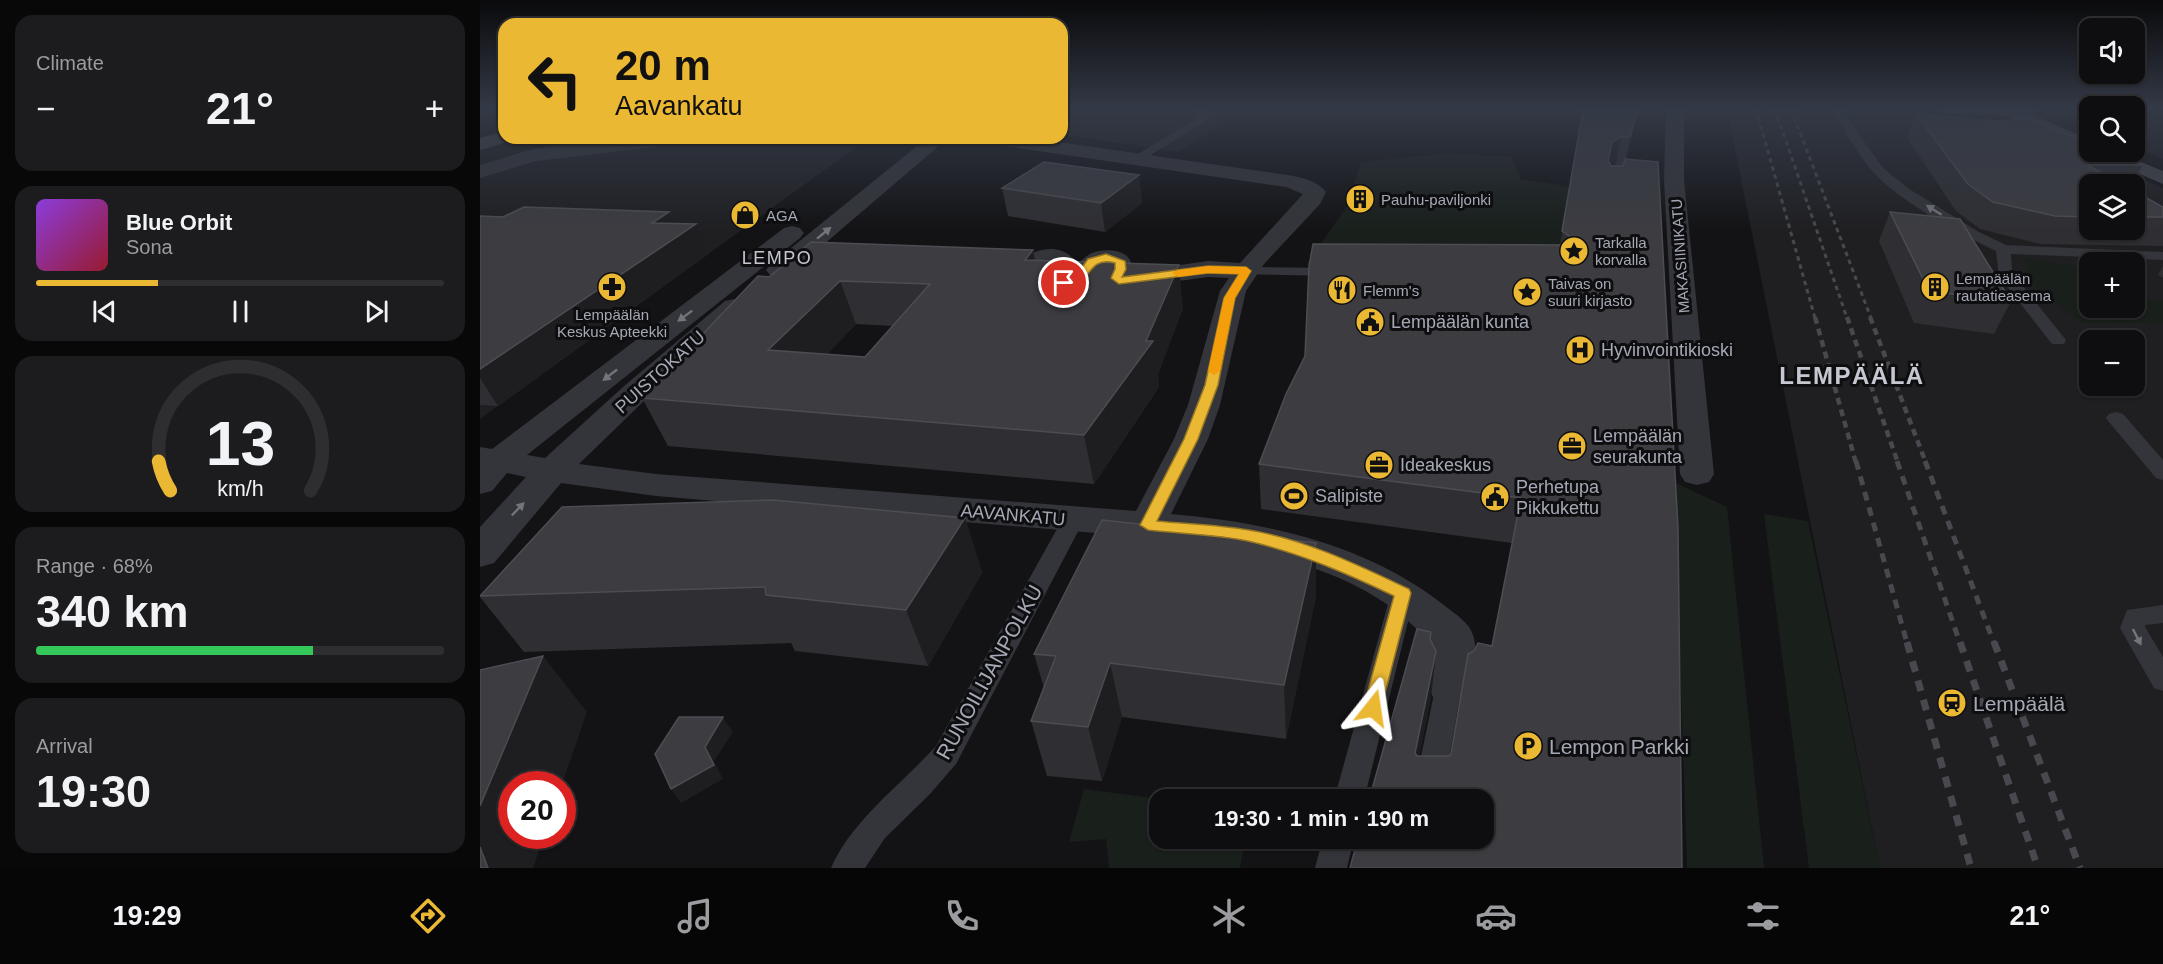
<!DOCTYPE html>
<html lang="en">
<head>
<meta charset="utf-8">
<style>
	body { margin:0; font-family:Arial,sans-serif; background:#1c1c1e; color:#f1f3f6; height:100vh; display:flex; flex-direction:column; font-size:22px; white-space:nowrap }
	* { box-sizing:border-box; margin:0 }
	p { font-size:20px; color:#9b9c9f }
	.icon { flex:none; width:33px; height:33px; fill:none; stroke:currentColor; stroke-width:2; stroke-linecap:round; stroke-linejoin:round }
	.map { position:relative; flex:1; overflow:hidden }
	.drawer { display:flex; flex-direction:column; gap:15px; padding:15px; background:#080809; width:480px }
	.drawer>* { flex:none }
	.top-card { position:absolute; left:18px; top:18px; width:570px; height:126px; border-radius:18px; box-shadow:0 2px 4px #0004,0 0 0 2px #2e2e30; background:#ebb834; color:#111; overflow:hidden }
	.buttons { position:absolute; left:1599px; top:18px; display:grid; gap:12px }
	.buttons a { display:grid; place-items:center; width:66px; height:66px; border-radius:12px; background:#0e0e10; box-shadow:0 2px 4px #0004,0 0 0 2px #2e2e30; font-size:30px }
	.speed { position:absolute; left:18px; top:771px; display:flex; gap:12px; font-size:30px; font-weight:700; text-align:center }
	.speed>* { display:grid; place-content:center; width:78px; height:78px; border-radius:50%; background:#0e0e10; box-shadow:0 2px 4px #0004,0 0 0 2px #2e2e30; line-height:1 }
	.speed .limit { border:9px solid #d22; background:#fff; color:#111 }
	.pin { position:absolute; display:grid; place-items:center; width:51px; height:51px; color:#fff; margin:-26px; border:3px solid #fff; border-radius:50%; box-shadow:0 2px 6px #0007 }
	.me { position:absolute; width:66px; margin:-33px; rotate:15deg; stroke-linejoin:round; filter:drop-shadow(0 0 4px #0008) }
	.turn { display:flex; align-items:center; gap:21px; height:126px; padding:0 18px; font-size:27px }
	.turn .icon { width:78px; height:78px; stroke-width:2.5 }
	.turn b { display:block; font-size:42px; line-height:51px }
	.big { font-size:45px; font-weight:700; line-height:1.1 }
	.drawer .widget { flex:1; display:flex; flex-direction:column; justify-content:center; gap:9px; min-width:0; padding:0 21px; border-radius:18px; background:#1c1c1e }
	.drawer .dial { align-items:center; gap:0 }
	.dial svg { height:156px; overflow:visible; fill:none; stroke:#2e2e30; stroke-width:7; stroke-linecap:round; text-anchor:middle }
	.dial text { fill:#f1f3f6; stroke:none }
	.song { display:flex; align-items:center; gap:18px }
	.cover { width:72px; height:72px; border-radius:9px; background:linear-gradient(135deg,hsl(270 70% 55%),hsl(350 70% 35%)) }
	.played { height:6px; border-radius:3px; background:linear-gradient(90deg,#ebb834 30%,#2e2e30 30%) }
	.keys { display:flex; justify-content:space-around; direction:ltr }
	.heat { display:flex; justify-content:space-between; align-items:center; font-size:33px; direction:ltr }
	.charge { height:9px; border-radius:4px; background:linear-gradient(90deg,#34c759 68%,#2e2e30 0) }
	.trip { position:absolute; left:669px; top:789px; width:345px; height:60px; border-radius:18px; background:#0e0e10; box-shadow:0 2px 4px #0004,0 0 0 2px #2e2e30; font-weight:700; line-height:60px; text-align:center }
	.menu { display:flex; height:96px; justify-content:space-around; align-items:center; background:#060606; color:#9b9c9f }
	.menu .icon { width:42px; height:42px }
	.menu .selected { color:#ebb834 }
	.menu b { font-size:27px; color:#f1f3f6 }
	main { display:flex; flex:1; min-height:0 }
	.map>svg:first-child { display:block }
</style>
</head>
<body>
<main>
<section class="drawer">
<div class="widget"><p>Climate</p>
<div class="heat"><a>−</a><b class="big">21°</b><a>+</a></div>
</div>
<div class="widget">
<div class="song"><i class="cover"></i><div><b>Blue Orbit</b><p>Sona</p></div></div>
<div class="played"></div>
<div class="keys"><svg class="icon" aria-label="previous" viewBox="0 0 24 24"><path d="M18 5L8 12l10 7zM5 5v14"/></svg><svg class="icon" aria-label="pause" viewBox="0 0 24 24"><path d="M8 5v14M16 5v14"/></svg><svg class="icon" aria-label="next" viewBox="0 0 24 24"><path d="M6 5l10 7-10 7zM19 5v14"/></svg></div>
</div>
<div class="widget dial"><svg viewBox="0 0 100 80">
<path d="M14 69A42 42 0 1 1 86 69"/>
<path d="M14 69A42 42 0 0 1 8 54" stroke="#ebb834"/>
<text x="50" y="56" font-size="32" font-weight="700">13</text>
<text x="50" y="72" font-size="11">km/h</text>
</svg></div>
<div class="widget"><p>Range · 68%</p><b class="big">340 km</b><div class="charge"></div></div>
<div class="widget"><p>Arrival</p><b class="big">19:30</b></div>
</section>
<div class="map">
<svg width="1683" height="868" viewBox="0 0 1683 868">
	<rect width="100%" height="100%" fill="#131315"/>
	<g fill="#1f1f22" fill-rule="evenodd">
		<path d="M582,109H767L699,152L582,134Z"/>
		<path d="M1247,109H1366L1437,112L1500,118L1551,133L1683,188V868H1400ZM1610,184H1654V230H1610ZM1610,262H1654V308H1610ZM1610,340H1654V386H1610Z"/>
		<path d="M1655,109H1683V159L1655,146Z"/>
		<path d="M91,138H389L0,419V165Z"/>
	</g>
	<g fill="#191f1b">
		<path d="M37,138H91L0,165V149Z"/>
		<path d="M967,153L1032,157L1041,179L1090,187L1170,194L1069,268L826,265L867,206L881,162Z"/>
		<path d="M1543,258L1609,268L1610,308H1654L1655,289L1670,300H1683V323L1601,322L1555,287Z"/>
		<path d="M1194,482L1247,507L1284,868H1207Z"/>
		<path d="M1284,514L1328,521L1400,868H1329Z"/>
		<path d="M604,789L681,799L680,838L765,839L760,868H629L626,839L589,842Z"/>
	</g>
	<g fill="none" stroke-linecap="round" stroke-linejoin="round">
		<g fill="#34353a" fill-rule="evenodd">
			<path d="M712,109H724L730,115L729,119L661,161H653V157L719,117Z"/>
			<path d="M1351,109H1361L1403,168L1429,189L1499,232L1526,245L1683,252V260L1531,254L1532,269L1537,279L1586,340L1584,344H1572L1522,280L1518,269L1516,251C1479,233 1424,204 1395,174C1378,156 1365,130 1351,109Z"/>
			<path d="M1565,109L1553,113L1548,110V109Z"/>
			<path d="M766,267L853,268L860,272L853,276L761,274L759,271Z"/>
			<path d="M1636,412L1643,414L1683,460V480L1676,478L1629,422L1626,418L1629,414Z"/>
			<path d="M593,513L601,515L604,520L476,764L450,794L405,838L385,868H351C372,820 421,785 456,746L582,520L585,515Z"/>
			<path d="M923,584L931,587L935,593L884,800H854L911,593L915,587Z"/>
			<path d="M1683,605V623L1665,625V627L1683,657V691L1674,688L1640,628L1647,610Z"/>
			<path d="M969,673L978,676L982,684L962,800H932L956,684L960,676Z"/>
			<path d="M843,838H874L867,868H835Z"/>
		</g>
		<g fill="#34353a" fill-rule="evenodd">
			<path d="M1186,109H1204V180L1234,474L1229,482L1217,485L1205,482L1200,474L1184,180Z"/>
			<path d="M151,138H211L209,142L202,144L56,161L0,178V165L53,149Z"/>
			<path d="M447,138H468L308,275L299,278L290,275L286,270L290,265Z"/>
			<path d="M502,138H551L808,175C822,178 837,180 846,192L840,204L784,264L766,291L740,405L728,439L691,514C787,522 888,545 965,606C975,614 989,622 993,635C999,654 994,680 985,697L969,702L953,697L947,684L951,660V641C938,631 926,618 912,608C851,563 772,550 699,540L176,496L81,483L14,563L0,567V527L46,477L27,473L12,491L0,494V447L12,449L304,228L312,226L320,228L324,233L320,238L47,455L65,458L143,387L245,301L255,299L265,301L268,307L265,313L165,400L99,464L176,474L656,511L694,439L708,405L740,291L749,278L728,277L639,289L630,286L623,278L627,265C618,271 612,283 602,287C589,294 571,291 563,279L571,264C562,266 559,274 551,278C540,284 520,281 508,278L504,273L508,268C517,265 530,268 537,264C541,262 544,257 548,255C565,246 585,246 596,262L593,269C599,263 605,256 612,253C628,247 656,250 651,272L728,261L760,263L823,194L806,187L511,144L504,142Z"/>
		</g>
		<g fill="#424449" fill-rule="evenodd">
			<path d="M1453,109H1555L1551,114L1610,140V152H1637L1683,171V184L1524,115L1462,114Z"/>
			<path d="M24,131V138H33L31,141L0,150V138Z"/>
		</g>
		<g stroke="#47494e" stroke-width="3" stroke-dasharray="4.5 4" stroke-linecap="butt">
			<path d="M1276,109L1335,318"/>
			<path d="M1295,109L1367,318"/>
			<path d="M1311,109L1391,318"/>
		</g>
		<g stroke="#47494e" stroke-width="4.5" stroke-dasharray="7 5" stroke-linecap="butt">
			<path d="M1335,317L1376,463"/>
			<path d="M1367,317L1418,463"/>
			<path d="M1390,317L1446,463"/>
		</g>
		<g stroke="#47494e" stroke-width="5" stroke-dasharray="9 7" stroke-linecap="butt">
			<path d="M1376,461L1427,643"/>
			<path d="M1417,461L1480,643"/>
			<path d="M1445,461L1514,643"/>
		</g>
		<g stroke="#47494e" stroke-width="7" stroke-dasharray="11 9" stroke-linecap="butt">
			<path d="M1427,642L1491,868"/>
			<path d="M1480,642L1558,868"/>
			<path d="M1514,642L1600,868"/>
		</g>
	</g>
	<g fill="#2f2f33" fill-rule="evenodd">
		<path d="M1103,109H1159L1146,159L1004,838V800H889L950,639L951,698L939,756H969L971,754L1012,646L1032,543L781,509L779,464L1080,245Z"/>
		<path d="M1436,114L1663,165L1652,184H1610V230H1654V191L1683,207V246L1560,244L1500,229L1476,211L1427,138Z"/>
		<path d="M659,175L662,203L625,232L528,216L522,188Z"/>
		<path d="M1410,212L1531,301L1514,334L1434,323L1399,241Z"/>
		<path d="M0,216L194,224L228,254L18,406L0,405Z"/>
		<path d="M555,260L703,308L678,374L679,387L614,484L188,446L162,398L289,277ZM376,324L413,326L385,357L347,354Z"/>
		<path d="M1683,266V278L1678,275Z"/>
		<path d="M485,518L502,573L448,666L315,651L311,643L44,652L0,597V595Z"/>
		<path d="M836,596L806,739L642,717L622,781L567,776L551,721L564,688L554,654Z"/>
	</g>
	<g fill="#1e1e21">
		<path d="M1158,109H1159L1144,169L1150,137Z"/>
		<path d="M1141,137L1135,168L1126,174L1132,142Z"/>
		<path d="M659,175L662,203L625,232L621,203Z"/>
		<path d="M189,212L199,235L216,224L228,254L18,406L0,378V369L172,223Z"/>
		<path d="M553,250L561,292L545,260Z"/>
		<path d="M699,265L703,308L678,374L679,387L614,484L604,435L666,341Z"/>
		<path d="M360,281L376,324L307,396L288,350Z"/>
		<path d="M485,518L502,573L448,666L426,610Z"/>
		<path d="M836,543V596L806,739L804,685Z"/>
		<path d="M956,651L951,698L932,790L935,753Z"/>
		<path d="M63,656L107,712L82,784H32V836H64L53,868H8L0,847V806Z"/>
		<path d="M630,663L642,717L622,781L608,727Z"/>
		<path d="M243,717L253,732L234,761L243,779L201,803L191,789L225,747Z"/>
	</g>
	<g fill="#3c3c41" stroke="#4c4d53" stroke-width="1.5" fill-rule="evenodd">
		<path d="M1103,109H1158L1150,137H1141L1132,142L1128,161L1131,166H1143L1145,159L1178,162L1198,528L1202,868H870L878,838H1004V800H961L962,791L926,790L924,800H889L937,629L951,632L950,639L956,651L935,753L937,756H969L971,754L988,654L994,651L998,643L1012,646L1041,498L779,464L806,394L825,356L829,266L833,244L1084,245L1093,239L1082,231Z"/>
		<path d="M1436,114L1515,121L1547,119L1610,143V152H1630L1663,165H1607L1642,184H1610V217L1575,216L1513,202L1488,184Z"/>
		<path d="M564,162L659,175L621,203L522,188Z"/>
		<path d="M1654,191L1683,207V217H1654Z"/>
		<path d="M44,207L189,212L172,223L216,224L0,369V216L23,217Z"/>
		<path d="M1410,212L1480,219L1531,301L1449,291Z"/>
		<path d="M331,242L553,250L545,260L699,265L666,341H673L604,435L162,398L278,276L289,277ZM360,281L450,284L385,357L288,350Z"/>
		<path d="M293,500L485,518L426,610L286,595L285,587L0,596L82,507Z"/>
		<path d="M622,520L836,543L804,685L630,663L608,727L551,721L576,656L554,654Z"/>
		<path d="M63,656L0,806V670Z"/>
		<path d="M199,717H243L225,747L234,765L191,789L175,754Z"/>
		<path d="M0,847L8,868H0Z"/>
	</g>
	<defs><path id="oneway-solid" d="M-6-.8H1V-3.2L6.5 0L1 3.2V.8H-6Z" transform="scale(1.5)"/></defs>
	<g fill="#72757e">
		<use href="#oneway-solid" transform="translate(1454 210) rotate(-148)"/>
		<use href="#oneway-solid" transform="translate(344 233) rotate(-39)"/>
		<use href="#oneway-solid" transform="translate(205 316) rotate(143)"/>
		<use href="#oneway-solid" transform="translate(130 375) rotate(142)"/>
		<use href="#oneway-solid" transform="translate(38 509) rotate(-46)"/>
		<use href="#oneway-solid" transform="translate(1657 637) rotate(63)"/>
	</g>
	<linearGradient id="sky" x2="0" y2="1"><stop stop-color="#0a0a0c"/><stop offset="0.47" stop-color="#333946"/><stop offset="1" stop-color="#333946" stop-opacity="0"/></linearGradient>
	<rect width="1683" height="231" fill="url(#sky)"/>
	<path fill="#ebb834" stroke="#997822" stroke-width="1.5" d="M626,254L645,261L646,269L642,277L728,266L766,267L771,271L755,298L738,385L718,439L677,521C708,524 739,525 769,530C825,539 878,565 929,589L931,593L900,713L893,716L886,713L883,708L914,596C868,574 822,554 772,542C739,534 702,534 668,530L660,525L704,439L725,385L744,298L759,274L728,273L639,284L631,278L635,269V263C617,258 612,268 603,281L584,286L579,283L595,277L608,259Z"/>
	<path fill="#f59e0b" d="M728,266L766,267L771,271L755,298L740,371L734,375L728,371L744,298L759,274L728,273L698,277L692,273L698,270Z"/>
	<defs>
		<g id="building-disc" transform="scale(1.5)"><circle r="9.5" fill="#ebb834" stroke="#0e0e10"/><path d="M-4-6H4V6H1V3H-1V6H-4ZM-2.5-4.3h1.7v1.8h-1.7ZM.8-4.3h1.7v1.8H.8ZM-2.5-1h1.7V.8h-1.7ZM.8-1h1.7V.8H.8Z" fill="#111"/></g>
		<g id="shop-disc" transform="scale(1.5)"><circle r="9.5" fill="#ebb834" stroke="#0e0e10"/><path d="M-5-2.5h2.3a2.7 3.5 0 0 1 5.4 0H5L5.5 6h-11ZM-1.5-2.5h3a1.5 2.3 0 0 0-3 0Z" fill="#111"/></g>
		<g id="sight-disc" transform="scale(1.5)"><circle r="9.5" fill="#ebb834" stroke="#0e0e10"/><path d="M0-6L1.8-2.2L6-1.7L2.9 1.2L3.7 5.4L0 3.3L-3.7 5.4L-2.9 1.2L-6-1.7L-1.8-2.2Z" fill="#111"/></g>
		<g id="pharmacy-disc" transform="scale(1.5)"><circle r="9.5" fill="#ebb834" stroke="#0e0e10"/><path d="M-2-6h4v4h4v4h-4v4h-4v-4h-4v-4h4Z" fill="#111"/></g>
		<g id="restaurant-disc" transform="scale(1.5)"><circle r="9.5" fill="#ebb834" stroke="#0e0e10"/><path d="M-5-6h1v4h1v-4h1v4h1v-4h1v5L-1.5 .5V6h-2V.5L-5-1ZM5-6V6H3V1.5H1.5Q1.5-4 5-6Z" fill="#111"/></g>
		<g id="civic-disc" transform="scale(1.5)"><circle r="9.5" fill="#ebb834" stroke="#0e0e10"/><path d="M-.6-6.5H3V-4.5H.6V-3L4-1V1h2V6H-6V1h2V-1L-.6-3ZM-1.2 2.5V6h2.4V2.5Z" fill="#111"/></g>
		<g id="hospital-disc" transform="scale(1.5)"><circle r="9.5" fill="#ebb834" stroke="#0e0e10"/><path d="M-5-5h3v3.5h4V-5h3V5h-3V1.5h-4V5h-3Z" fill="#111"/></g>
		<g id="office-disc" transform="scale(1.5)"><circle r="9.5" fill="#ebb834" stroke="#0e0e10"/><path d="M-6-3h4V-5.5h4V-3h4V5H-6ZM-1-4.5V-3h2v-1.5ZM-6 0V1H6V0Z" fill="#111"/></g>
		<g id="stadium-disc" transform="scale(1.5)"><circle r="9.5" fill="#ebb834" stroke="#0e0e10"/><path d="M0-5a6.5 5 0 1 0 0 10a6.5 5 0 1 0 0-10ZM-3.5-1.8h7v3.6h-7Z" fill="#111"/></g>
		<g id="station-disc" transform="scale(1.5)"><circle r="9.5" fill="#ebb834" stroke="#0e0e10"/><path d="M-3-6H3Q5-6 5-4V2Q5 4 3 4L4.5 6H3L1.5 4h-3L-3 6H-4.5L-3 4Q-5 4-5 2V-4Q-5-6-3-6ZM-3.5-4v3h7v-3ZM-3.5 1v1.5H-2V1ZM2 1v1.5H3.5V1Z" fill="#111"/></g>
		<g id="parking-disc" transform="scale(1.5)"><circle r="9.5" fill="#ebb834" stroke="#0e0e10"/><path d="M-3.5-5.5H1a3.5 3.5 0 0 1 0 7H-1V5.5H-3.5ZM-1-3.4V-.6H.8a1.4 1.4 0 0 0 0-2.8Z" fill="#111"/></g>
	</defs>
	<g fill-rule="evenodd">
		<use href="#building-disc" x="880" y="199"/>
		<use href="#shop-disc" x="265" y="215"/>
		<use href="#sight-disc" x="1094" y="251"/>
		<use href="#pharmacy-disc" x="132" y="287"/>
		<use href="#building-disc" x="1455" y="287"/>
		<use href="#restaurant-disc" x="862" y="290"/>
		<use href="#sight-disc" x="1047" y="292"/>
		<use href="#civic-disc" x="890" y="322"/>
		<use href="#hospital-disc" x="1100" y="350"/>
		<use href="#office-disc" x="1092" y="446"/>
		<use href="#office-disc" x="899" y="465"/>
		<use href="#stadium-disc" x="814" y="496"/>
		<use href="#civic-disc" x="1015" y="497"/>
		<use href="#station-disc" x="1472" y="703"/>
		<use href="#parking-disc" x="1048" y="746"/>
	</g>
	<g text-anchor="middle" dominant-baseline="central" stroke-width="6" stroke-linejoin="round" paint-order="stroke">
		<g font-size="15" fill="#a5a9b5" stroke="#0e0e10" text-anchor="start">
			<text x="901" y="199">Pauhu-paviljonki</text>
			<text x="286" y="215">AGA</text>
			<text x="1115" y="242">Tarkalla<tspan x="1115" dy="17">korvalla</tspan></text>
			<text x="1476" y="278">Lempäälän<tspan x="1476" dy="17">rautatieasema</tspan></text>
			<text x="1068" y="283">Taivas on<tspan x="1068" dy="17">suuri kirjasto</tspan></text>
			<text x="883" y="290">Flemm's</text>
			<text x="132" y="314" text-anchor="middle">Lempäälän<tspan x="132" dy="17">Keskus Apteekki</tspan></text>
		</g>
		<g font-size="15" fill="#a5a9b5" stroke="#0e0e10">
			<text transform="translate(1200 256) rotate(-94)">MAKASIINIKATU</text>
		</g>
		<g font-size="18" letter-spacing="1.5" fill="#c6c8d1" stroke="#0e0e10">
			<text x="297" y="258">LEMPO</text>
		</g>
		<g font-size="18" fill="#a5a9b5" stroke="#0e0e10" text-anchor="start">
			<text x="911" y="322">Lempäälän kunta</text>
			<text x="1121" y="350">Hyvinvointikioski</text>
			<text x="1113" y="436">Lempäälän<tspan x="1113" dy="21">seurakunta</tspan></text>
			<text x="920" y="465">Ideakeskus</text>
			<text x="1036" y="487">Perhetupa<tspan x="1036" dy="21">Pikkukettu</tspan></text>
			<text x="835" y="496">Salipiste</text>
		</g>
		<g font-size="18" fill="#a5a9b5" stroke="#0e0e10">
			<text transform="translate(180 372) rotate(-42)">PUISTOKATU</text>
			<text transform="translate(533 515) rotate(5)">AAVANKATU</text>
		</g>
		<g font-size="21" fill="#a5a9b5" stroke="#0e0e10">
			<text transform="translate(509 672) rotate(-61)">RUNOILIJANPOLKU</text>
		</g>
		<g font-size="21" fill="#a5a9b5" stroke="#0e0e10" text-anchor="start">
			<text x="1493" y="703">Lempäälä</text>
			<text x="1069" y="746">Lempon Parkki</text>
		</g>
		<g font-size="24" font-weight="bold" letter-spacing="1.5" fill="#c6c8d1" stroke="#0e0e10">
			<text x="1372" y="375">LEMPÄÄLÄ</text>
		</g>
	</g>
</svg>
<div class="buttons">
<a><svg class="icon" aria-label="sound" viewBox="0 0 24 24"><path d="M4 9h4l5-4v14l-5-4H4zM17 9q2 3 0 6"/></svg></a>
<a><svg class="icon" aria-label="search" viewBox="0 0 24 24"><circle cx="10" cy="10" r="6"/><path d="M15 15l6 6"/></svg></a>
<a><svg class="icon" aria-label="layers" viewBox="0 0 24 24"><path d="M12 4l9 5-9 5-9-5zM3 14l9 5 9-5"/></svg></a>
<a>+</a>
<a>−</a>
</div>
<div class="speed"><div class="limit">20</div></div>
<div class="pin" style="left:584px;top:283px;background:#d93025"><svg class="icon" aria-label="arrive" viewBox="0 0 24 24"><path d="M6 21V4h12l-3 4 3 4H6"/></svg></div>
<svg class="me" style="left:893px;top:708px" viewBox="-20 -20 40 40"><path d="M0-17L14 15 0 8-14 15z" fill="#ebb834" stroke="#fff" stroke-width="4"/></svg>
<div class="trip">19:30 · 1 min · 190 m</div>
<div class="top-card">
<div class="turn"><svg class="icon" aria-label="left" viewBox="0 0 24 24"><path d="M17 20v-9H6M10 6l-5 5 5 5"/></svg><div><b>20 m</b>Aavankatu</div></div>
</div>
</div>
</main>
<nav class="menu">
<b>19:29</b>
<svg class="icon selected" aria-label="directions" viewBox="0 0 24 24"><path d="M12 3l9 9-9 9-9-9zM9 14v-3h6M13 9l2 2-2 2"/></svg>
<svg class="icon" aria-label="music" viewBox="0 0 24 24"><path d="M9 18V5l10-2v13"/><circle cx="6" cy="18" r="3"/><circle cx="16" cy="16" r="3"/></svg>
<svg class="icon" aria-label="phone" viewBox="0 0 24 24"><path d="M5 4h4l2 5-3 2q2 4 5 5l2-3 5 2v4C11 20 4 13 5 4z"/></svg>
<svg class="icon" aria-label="climate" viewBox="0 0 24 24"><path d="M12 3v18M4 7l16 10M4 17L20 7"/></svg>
<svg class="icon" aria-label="car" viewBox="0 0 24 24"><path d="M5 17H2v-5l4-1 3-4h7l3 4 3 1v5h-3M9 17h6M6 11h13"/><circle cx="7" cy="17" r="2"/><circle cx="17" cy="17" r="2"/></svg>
<svg class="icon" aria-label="filters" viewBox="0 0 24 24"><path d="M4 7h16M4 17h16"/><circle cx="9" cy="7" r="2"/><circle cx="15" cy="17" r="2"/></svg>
<b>21°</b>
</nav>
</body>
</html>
